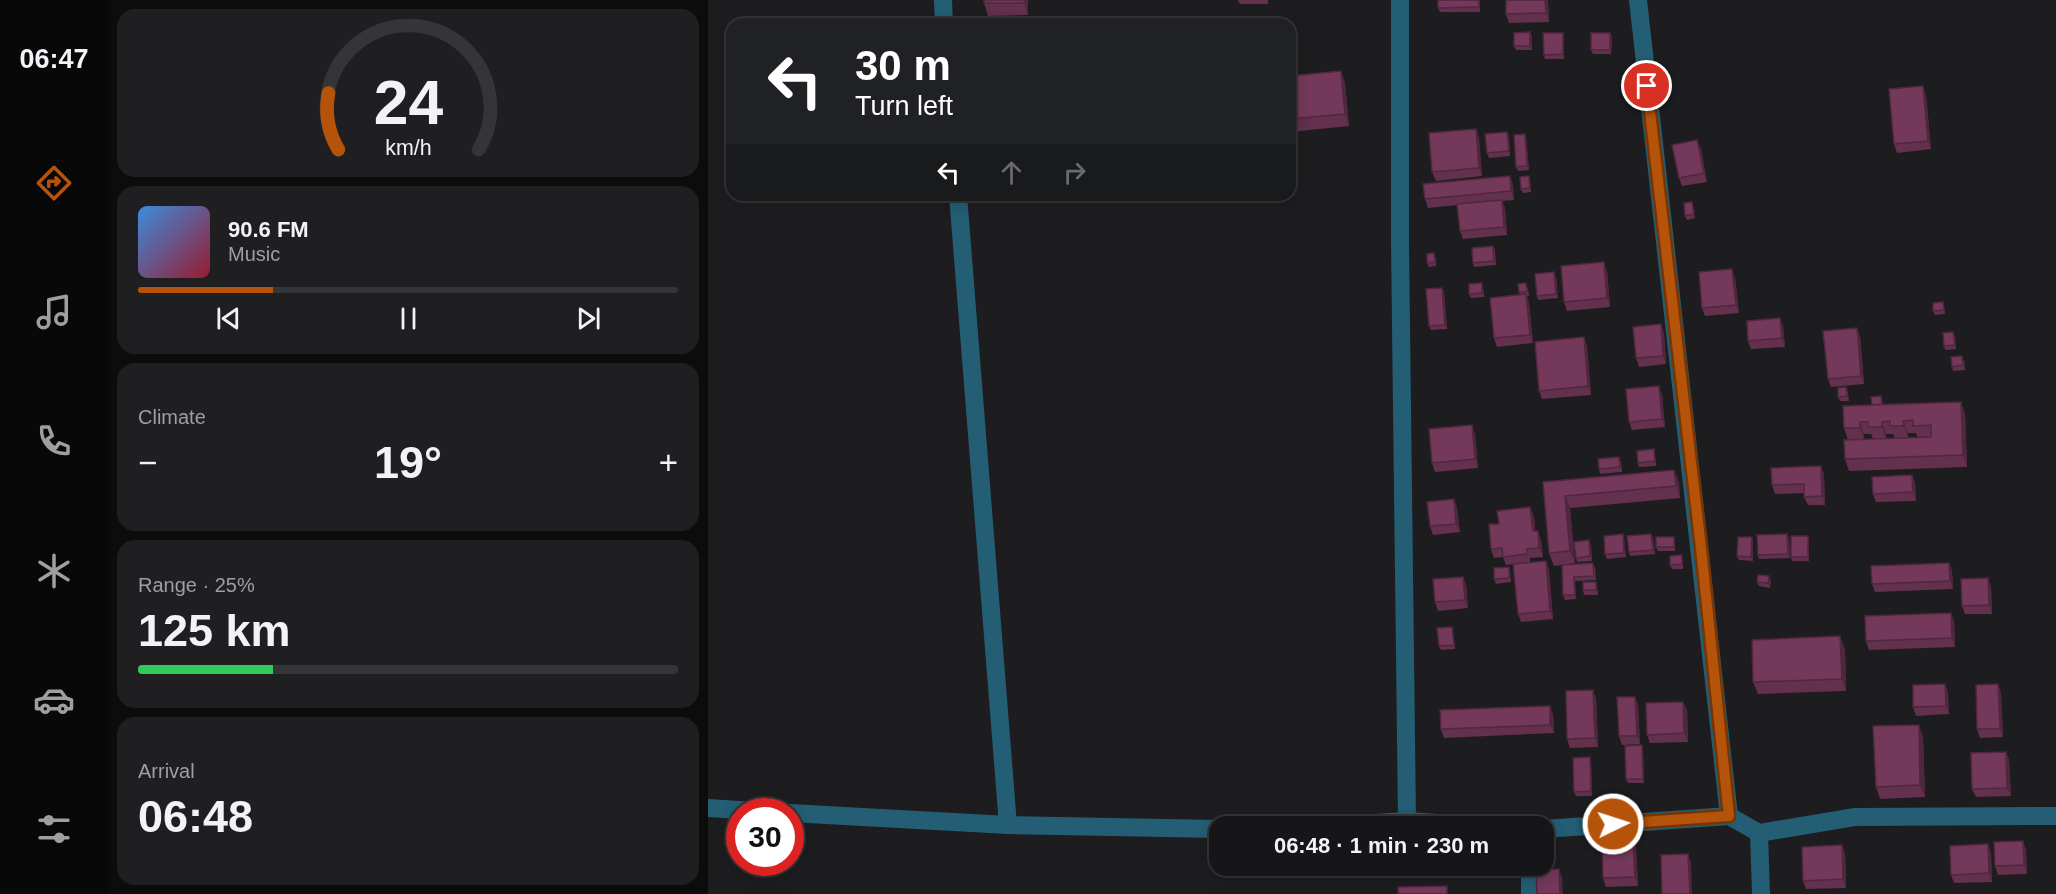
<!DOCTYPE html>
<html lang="en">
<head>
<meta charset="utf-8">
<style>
	body { margin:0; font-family:Helvetica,sans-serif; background:#1f1e20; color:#f1f3f6; height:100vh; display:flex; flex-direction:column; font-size:22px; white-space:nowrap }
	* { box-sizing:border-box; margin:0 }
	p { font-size:20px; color:#9e9fa1 }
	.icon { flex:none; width:33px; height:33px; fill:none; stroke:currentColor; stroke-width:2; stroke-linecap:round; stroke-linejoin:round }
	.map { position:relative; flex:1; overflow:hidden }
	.details { display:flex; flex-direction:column; gap:9px; padding:9px; background:#0c0c0d; width:600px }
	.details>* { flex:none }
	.hud { position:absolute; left:18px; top:18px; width:570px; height:183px; border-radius:18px; box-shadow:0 3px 15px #0003,0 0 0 2px #353436; background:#202124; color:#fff; overflow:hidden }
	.speed { position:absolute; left:18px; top:798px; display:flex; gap:12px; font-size:30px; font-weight:700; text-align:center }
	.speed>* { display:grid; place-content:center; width:78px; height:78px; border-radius:50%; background:#161517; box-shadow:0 3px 15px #0003,0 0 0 2px #353436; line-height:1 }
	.speed .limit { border:9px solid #d22; background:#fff; color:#111 }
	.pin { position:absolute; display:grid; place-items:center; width:51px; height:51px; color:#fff; margin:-26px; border:3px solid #fff; border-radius:50%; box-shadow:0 2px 6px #0007 }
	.me { position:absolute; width:66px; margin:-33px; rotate:86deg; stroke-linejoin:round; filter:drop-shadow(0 0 4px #0008) }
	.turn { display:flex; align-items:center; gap:21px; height:126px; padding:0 30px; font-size:27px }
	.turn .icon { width:78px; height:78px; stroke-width:2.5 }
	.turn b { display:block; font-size:42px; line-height:51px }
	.lanes { display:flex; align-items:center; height:57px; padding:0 30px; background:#0003; justify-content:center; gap:30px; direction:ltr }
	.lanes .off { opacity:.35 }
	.big { font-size:45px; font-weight:800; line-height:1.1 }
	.details .widget { flex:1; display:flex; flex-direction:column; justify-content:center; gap:9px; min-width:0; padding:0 21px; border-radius:18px; background:#1f1e20 }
	.details .dial { align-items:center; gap:0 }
	.dial svg { height:156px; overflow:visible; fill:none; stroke:#353436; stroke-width:7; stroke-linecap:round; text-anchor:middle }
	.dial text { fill:#f1f3f6; stroke:none }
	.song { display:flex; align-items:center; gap:18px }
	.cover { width:72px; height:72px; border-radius:9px; background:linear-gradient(135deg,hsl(210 70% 55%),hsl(350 70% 35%)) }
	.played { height:6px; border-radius:3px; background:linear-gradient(90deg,#b45309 25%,#353436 25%) }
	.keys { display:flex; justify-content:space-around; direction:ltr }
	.heat { display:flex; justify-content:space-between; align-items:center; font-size:33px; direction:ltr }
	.charge { height:9px; border-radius:4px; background:linear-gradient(90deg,#34c759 25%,#353436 0) }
	.trip { position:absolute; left:501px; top:816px; width:345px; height:60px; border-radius:18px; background:#161517; box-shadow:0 3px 15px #0003,0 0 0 2px #353436; font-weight:800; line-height:60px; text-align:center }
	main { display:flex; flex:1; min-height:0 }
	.tabs { display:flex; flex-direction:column; width:108px; justify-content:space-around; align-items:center; background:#090809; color:#9e9fa1 }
	.tabs .icon { width:42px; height:42px }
	.tabs .selected { color:#b45309 }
	.tabs b { font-size:27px; color:#f1f3f6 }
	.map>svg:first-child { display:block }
</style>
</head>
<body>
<main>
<nav class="tabs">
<b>06:47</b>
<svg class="icon selected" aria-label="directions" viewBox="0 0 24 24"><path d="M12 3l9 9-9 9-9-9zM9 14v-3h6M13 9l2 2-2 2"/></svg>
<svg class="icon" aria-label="music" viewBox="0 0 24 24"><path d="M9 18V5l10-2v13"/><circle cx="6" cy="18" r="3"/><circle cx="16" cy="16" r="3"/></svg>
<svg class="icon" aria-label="phone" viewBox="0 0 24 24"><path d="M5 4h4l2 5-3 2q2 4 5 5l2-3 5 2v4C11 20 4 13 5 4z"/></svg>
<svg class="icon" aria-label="climate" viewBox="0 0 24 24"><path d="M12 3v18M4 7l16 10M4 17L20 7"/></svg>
<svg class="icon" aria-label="car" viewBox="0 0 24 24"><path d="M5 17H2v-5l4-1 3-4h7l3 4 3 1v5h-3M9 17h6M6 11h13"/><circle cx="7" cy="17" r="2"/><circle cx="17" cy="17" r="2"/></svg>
<svg class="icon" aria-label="filters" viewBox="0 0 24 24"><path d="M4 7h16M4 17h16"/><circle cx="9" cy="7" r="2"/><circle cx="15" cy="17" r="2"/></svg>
</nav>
<section class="details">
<div class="widget dial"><svg viewBox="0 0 100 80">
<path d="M14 69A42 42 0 1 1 86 69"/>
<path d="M14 69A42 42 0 0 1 9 40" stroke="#b45309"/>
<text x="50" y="56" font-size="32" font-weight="700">24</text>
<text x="50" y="72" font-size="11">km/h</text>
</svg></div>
<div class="widget">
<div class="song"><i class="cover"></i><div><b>90.6 FM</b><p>Music</p></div></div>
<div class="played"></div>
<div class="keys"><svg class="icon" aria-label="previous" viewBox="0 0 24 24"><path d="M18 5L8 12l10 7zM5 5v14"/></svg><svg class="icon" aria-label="pause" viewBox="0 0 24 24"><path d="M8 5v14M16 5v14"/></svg><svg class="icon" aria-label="next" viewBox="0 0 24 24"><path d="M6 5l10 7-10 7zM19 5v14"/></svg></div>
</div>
<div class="widget"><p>Climate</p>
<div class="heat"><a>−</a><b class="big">19°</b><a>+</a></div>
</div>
<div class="widget"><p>Range · 25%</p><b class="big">125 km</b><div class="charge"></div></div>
<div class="widget"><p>Arrival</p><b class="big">06:48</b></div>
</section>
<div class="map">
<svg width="1348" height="894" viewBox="0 0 1348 894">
	<rect width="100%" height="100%" fill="#1d1c1f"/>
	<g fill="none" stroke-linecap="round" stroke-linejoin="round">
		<g stroke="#235e74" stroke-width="18">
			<path d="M235,0L236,24"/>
			<path d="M692,0V242L699,821"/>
			<path d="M930,0C959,272 992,544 1021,816"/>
			<path d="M250,195L300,825"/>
			<path d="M0,808L62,812"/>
			<path d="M82,813L300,825L512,829"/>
			<path d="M618,826L699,821L776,826"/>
			<path d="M836,829L1021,816L1051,833L1146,817L1348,816"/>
			<path d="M1051,833L1053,894"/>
			<path d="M822,894V866"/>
		</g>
	</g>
	<g fill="#63304d" fill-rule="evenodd">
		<path d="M320,0V15L280,16L276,3Z"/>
		<path d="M530,0H560V4H532Z"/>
		<path d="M730,0H772V12H732L730,8Z"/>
		<path d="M840,0L841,22L801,23L798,14Z"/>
		<path d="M822,32L824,37V50H808L806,46Z"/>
		<path d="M902,33L904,37L903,54H885L883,50Z"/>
		<path d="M856,37V59H837L836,55Z"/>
		<path d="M582,76L637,83L641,126L582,132Z"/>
		<path d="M1218,95L1223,149L1189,153L1186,144Z"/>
		<path d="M799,132L801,136L802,156L781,158L779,153Z"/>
		<path d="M771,138L774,176L728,181L724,172Z"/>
		<path d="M818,138L821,170L810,171L808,167Z"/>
		<path d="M989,140L993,149L999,182L974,186L971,178Z"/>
		<path d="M802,176L805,185L806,200L794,201L797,208L799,235L755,239L752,231L749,205L720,208L717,199Z"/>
		<path d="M822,180L823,192L815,193L813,189Z"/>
		<path d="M984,202L987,218L979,220L977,216Z"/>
		<path d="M785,246L787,250L788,265L766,267L765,263Z"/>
		<path d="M728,257V266L721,267L719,263Z"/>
		<path d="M899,271L902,307L859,311L856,302Z"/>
		<path d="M848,277L850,298L830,300L829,296Z"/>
		<path d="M1027,278L1031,313L997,316L994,308Z"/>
		<path d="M775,287L776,297L763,298L761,294Z"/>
		<path d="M820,287L821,296H819L821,303L825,343L789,347L786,338L812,295L811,292Z"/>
		<path d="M734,288L736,292L739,329L723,330L721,326Z"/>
		<path d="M1235,302L1237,314L1227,315L1225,311Z"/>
		<path d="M1072,318L1075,327L1077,347L1043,349L1040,341Z"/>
		<path d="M1245,332L1247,337L1248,349L1237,350L1236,346Z"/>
		<path d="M956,333L958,364L931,367L928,358Z"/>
		<path d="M1152,336L1156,384L1123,387L1120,379Z"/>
		<path d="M876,337L879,346L883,395L834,399L831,391Z"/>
		<path d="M1256,360L1257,370L1245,371L1244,367Z"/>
		<path d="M1138,387L1140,392L1141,401H1132L1130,397Z"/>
		<path d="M954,395L957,427L924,430L921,422Z"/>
		<path d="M1173,396L1175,404L1253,402L1257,414L1259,467L1141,471L1137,459L1140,440L1136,428ZM1200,433H1208L1210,438H1200ZM1156,434H1163L1165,439H1156ZM1178,434H1185L1187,438L1178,439Z"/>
		<path d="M767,434L770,468L727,472L724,463Z"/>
		<path d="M947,454L948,466L931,467L930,463Z"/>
		<path d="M913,461L914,472L892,474L891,469Z"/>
		<path d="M1113,466L1116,475L1117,505H1100L1096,497V493L1067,494L1064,485Z"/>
		<path d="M966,470L971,483L972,498L862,508L867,563L846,566L841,553L835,482Z"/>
		<path d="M1204,475L1207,483L1208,501L1168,502L1165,494Z"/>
		<path d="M746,499L749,508L752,532L725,535L722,526Z"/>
		<path d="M826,516L827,531L833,540L835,557L822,558V563L838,561L841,570L845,619L813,622L810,614L805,564L798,565L795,557L786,558L783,549L791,524Z"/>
		<path d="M943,534L945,538L947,554L922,556L921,552Z"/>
		<path d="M966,537L967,541V551H950L948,547Z"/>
		<path d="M916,538L918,557L899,559L897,554Z"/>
		<path d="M1081,538L1082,558L1051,559L1050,555Z"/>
		<path d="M1101,540V561H1084L1083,557Z"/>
		<path d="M1045,541V561L1031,560L1029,556Z"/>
		<path d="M883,545L884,561L869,562L868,558Z"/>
		<path d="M975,560V569H964L962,565Z"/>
		<path d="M1241,563L1244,572L1245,589L1167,592L1164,584Z"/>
		<path d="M854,565L887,567L888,580L867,581L868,599L857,600L855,595Z"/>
		<path d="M802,571L803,582L788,584L786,579Z"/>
		<path d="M755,577L758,585L760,608L730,611L727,602Z"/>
		<path d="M1063,580L1062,588L1051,586L1049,582Z"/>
		<path d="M888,582L889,587L890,595H876L875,590Z"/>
		<path d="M1283,587L1284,614H1257L1254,606Z"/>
		<path d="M1246,621L1247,647L1161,650L1158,641Z"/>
		<path d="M745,631L747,649L733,650L731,646Z"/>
		<path d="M1137,649L1138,691L1050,694L1045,682Z"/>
		<path d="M1237,684L1240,693L1241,714L1208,716L1205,707Z"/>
		<path d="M1290,684L1293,693L1295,737L1272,738L1269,729Z"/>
		<path d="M927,697L930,705L932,744L914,745L911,736Z"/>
		<path d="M888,698L890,747L862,748L859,739Z"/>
		<path d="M979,710L980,742L942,743L939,735Z"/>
		<path d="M845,714L846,733L736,738L733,729Z"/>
		<path d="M1215,737L1217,797L1172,799L1168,787Z"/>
		<path d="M935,750L936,783H920L918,779Z"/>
		<path d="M1298,752L1301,760L1303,796L1268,797L1264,789Z"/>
		<path d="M883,761L884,796H868L866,792Z"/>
		<path d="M925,839L928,848L930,886L898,887L895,878Z"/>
		<path d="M1134,845L1137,854L1138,888L1098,889L1095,881Z"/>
		<path d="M1318,849L1319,874L1290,875L1287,866Z"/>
		<path d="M1283,853L1284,882L1246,883L1243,875Z"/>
	</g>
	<g fill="#50273f">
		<path d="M316,0H320V15L316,3Z"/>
		<path d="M771,0H772V12L771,7Z"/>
		<path d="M837,0H840L841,22L838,13Z"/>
		<path d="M822,32L824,37V50L822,46Z"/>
		<path d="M855,33L856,37V59L855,54Z"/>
		<path d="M902,33L904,37L903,54L902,50Z"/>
		<path d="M633,71L637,83L641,126L637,114Z"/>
		<path d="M1215,86L1218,95L1223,149L1220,141Z"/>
		<path d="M768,129L771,138L774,176L771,168Z"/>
		<path d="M799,132L801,136L802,156L801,151Z"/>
		<path d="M817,134L818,138L821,170L819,166Z"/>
		<path d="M989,140L993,149L999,182L996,173Z"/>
		<path d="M802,176L805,185L806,200L803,191Z"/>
		<path d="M794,200L797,208L799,235L796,227Z"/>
		<path d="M896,262L899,271L902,307L899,298Z"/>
		<path d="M1024,269L1027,278L1031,313L1028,305Z"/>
		<path d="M846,272L848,277L850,298L848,294Z"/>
		<path d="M734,288L736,292L739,329L737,325Z"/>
		<path d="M818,294L821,303L825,343L822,335Z"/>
		<path d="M1072,318L1075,327L1077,347L1074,338Z"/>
		<path d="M953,324L956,333L958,364L955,356Z"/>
		<path d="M1149,328L1152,336L1156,384L1153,376Z"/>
		<path d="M876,337L879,346L883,395L880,386Z"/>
		<path d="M951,386L954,395L957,427L954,419Z"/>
		<path d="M1253,402L1257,414L1259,467L1255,455Z"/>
		<path d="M1195,421L1200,433V438L1196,426Z"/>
		<path d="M1152,422L1156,434V440L1152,428Z"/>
		<path d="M1174,422L1178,434V439L1174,427Z"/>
		<path d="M764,425L767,434L770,468L767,459Z"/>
		<path d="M1113,466L1116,475L1117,505L1114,496Z"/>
		<path d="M966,470L971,483L972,498L968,486Z"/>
		<path d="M1204,475L1207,483L1208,501L1205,492Z"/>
		<path d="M857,496L862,508L867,563L862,551Z"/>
		<path d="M746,499L749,508L752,532L748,524Z"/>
		<path d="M822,507L826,516L828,540L825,531Z"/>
		<path d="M830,531L833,540L835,557L831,548Z"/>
		<path d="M915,534L916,538L918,557L916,553Z"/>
		<path d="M943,534L945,538L947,554L945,550Z"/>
		<path d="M1079,534L1081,538L1082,558L1080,554Z"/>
		<path d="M1100,536L1101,540V561L1100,557Z"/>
		<path d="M1044,537L1045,541V561L1043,557Z"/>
		<path d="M881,540L883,545L884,561L882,556Z"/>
		<path d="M838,561L841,570L845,619L842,611Z"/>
		<path d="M1241,563L1244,572L1245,589L1242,581Z"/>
		<path d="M1061,576L1063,580L1062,588L1060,583Z"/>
		<path d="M755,577L758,585L760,608L757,600Z"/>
		<path d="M866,577L867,581L868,599L867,595Z"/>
		<path d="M1280,578L1283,587L1284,614L1281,605Z"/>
		<path d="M1243,613L1246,621L1247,647L1244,638Z"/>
		<path d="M1132,636L1137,649L1138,691L1134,679Z"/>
		<path d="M1237,684L1240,693L1241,714L1238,706Z"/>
		<path d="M1290,684L1293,693L1295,737L1292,729Z"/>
		<path d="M885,690L888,698L890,747L887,738Z"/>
		<path d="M927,697L930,705L932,744L929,736Z"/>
		<path d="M975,702L979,710L980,742L976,733Z"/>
		<path d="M842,706L845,714L846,733L842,725Z"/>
		<path d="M1211,725L1215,737L1217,797L1212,785Z"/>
		<path d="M934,745L935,750L936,783L935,779Z"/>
		<path d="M1298,752L1301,760L1303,796L1299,788Z"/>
		<path d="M882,757L883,761L884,796L883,791Z"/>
		<path d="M925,839L928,848L930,886L927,877Z"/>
		<path d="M1315,841L1318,849L1319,874L1316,865Z"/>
		<path d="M1280,844L1283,853L1284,882L1281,873Z"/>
		<path d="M1134,845L1137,854L1138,888L1135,879Z"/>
		<path d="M980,854L983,862L984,894H982Z"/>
		<path d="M851,869L854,877L855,894H852Z"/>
	</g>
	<g fill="#73385a" stroke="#50273f" stroke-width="1.5">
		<rect x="276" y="0" width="40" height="3"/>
		<path d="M730,0H771V7L730,8Z"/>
		<path d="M798,0H837L838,13L798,14Z"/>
		<path d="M822,32V46H806V33Z"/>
		<path d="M835,33H855V54L836,55Z"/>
		<rect x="883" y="33" width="19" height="17"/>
		<path d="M633,71L637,114L582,119V76Z"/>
		<path d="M1215,86L1220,141L1186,144L1181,89Z"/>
		<path d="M768,129L771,168L724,172L721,133Z"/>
		<path d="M799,132L801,151L779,153L777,134Z"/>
		<path d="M817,134L819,166L808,167L806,135Z"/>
		<path d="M989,140L996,173L971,178L964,145Z"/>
		<path d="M802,176L803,191L717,199L715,184Z"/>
		<path d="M821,176L822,188L813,189L812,177Z"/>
		<path d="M794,200L796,227L752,231L749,204Z"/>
		<path d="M984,202L986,214L977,216L976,203Z"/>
		<path d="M785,246L786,261L765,263L764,248Z"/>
		<path d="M726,253L727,262L719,263V254Z"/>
		<path d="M896,262L899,298L856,302L853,266Z"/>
		<path d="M1024,269L1028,305L994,308L991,272Z"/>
		<path d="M846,272L848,294L829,296L827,274Z"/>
		<path d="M774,283V293L761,294V284Z"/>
		<path d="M818,283L819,292H811L810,284Z"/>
		<path d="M734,288L737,325L721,326L718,289Z"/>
		<path d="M818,294L822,335L786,338L782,298Z"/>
		<path d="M1235,302L1236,310L1225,311V303Z"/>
		<path d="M1072,318L1074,338L1040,341L1039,321Z"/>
		<path d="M953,324L955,356L928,358L925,327Z"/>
		<path d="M1149,328L1153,376L1120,379L1115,331Z"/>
		<path d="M1245,332L1247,345L1236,346L1235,333Z"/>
		<path d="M876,337L880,386L831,391L827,342Z"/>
		<path d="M1254,356L1255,365L1244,367L1243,357Z"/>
		<path d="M951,386L954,419L921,422L918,389Z"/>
		<path d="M1138,387L1139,396L1130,397V388Z"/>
		<path d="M1173,396L1174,404L1164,405L1163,397Z"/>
		<path d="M1253,402L1255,455L1137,459L1136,440L1223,437V425L1205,426V420L1195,421L1196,426H1182V421L1174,422V427H1160V422H1152V428H1136L1135,406Z"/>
		<path d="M764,425L767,459L724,463L721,429Z"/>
		<path d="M946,449L947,461L930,463L929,451Z"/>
		<path d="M911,457L912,467L891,469L890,459Z"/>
		<path d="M1113,466L1114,496L1096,497V484L1064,485L1063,468Z"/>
		<path d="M966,470L968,486L857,496L862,551L841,553L835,482Z"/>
		<path d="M1204,475L1205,492L1165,494L1164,477Z"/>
		<path d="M746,499L748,524L722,526L719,502Z"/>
		<path d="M822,507L825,531H830L831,548L819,549V554L795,557L794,548L783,549L781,524H791L789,511Z"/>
		<path d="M915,534L916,553L897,554L896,536Z"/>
		<path d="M943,534L945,550L921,552L919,536Z"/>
		<path d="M1079,534L1080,554L1050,555L1049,535Z"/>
		<rect x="1083" y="536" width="17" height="21"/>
		<rect x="948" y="537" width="18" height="10"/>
		<path d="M1030,537H1044L1043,557L1029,556Z"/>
		<path d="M881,540L882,556L868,558L866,542Z"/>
		<path d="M974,555V564L962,565V556Z"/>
		<path d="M838,561L842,611L810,614L805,564Z"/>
		<path d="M885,563L886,576L866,577L867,595H855L854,565Z"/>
		<path d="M1241,563L1242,581L1164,584L1163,566Z"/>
		<path d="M801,567V578L786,579V568Z"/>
		<path d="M1050,575L1061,576L1060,583L1049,582Z"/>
		<path d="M755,577L757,600L727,602L725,579Z"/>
		<path d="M1280,578L1281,605L1254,606L1253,579Z"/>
		<rect x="875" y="582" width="13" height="8"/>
		<path d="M1243,613L1244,638L1158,641L1157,616Z"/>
		<path d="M744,627L746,645L731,646L729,628Z"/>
		<path d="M1132,636L1134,679L1045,682L1044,640Z"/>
		<path d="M1237,684L1238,706L1205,707V685Z"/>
		<path d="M1290,684L1292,729H1269L1268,685Z"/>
		<path d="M885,690L887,738L859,739L858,691Z"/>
		<path d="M909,697H927L929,736H911Z"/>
		<path d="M975,702L976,733L939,735L938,703Z"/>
		<path d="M842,706V725L733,729L732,710Z"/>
		<path d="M1211,725L1212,785L1168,787L1165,726Z"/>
		<path d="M934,745L935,779H918L917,746Z"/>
		<path d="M1298,752L1299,788L1264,789L1263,753Z"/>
		<path d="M882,757L883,791L866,792L865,758Z"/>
		<path d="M925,839L927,877L895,878L894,841Z"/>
		<path d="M1315,841L1316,865L1287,866L1286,842Z"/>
		<path d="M1280,844L1281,873L1243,875L1242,846Z"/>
		<path d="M1134,845L1135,879L1095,881L1094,847Z"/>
		<path d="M980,854L982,894H954L953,855Z"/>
		<path d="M851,869L852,894H829L828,870Z"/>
		<path d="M739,886V894H690V887Z"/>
	</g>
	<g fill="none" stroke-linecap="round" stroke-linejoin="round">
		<g stroke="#753606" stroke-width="15">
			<path id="route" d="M905,824L1021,816L993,548L939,86"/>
		</g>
		<use href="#route" stroke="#b45309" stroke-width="10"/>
	</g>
</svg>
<div class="speed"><div class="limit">30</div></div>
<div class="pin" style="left:939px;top:86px;background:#d93025"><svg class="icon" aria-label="arrive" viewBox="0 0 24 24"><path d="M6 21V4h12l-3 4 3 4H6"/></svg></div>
<svg class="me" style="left:905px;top:824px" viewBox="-20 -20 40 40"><circle r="17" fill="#b45309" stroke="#fff" stroke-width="3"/><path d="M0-11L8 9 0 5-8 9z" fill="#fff"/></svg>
<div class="trip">06:48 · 1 min · 230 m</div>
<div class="hud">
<div class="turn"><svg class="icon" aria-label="left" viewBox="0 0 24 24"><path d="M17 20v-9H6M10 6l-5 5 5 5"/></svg><div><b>30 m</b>Turn left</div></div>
<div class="lanes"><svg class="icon" aria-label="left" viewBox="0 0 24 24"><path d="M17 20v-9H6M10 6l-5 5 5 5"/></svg><svg class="icon off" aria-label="ahead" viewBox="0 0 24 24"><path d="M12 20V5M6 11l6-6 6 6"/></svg><svg class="icon off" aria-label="right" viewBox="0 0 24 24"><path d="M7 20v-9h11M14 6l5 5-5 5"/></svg></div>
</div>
</div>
</main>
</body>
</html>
